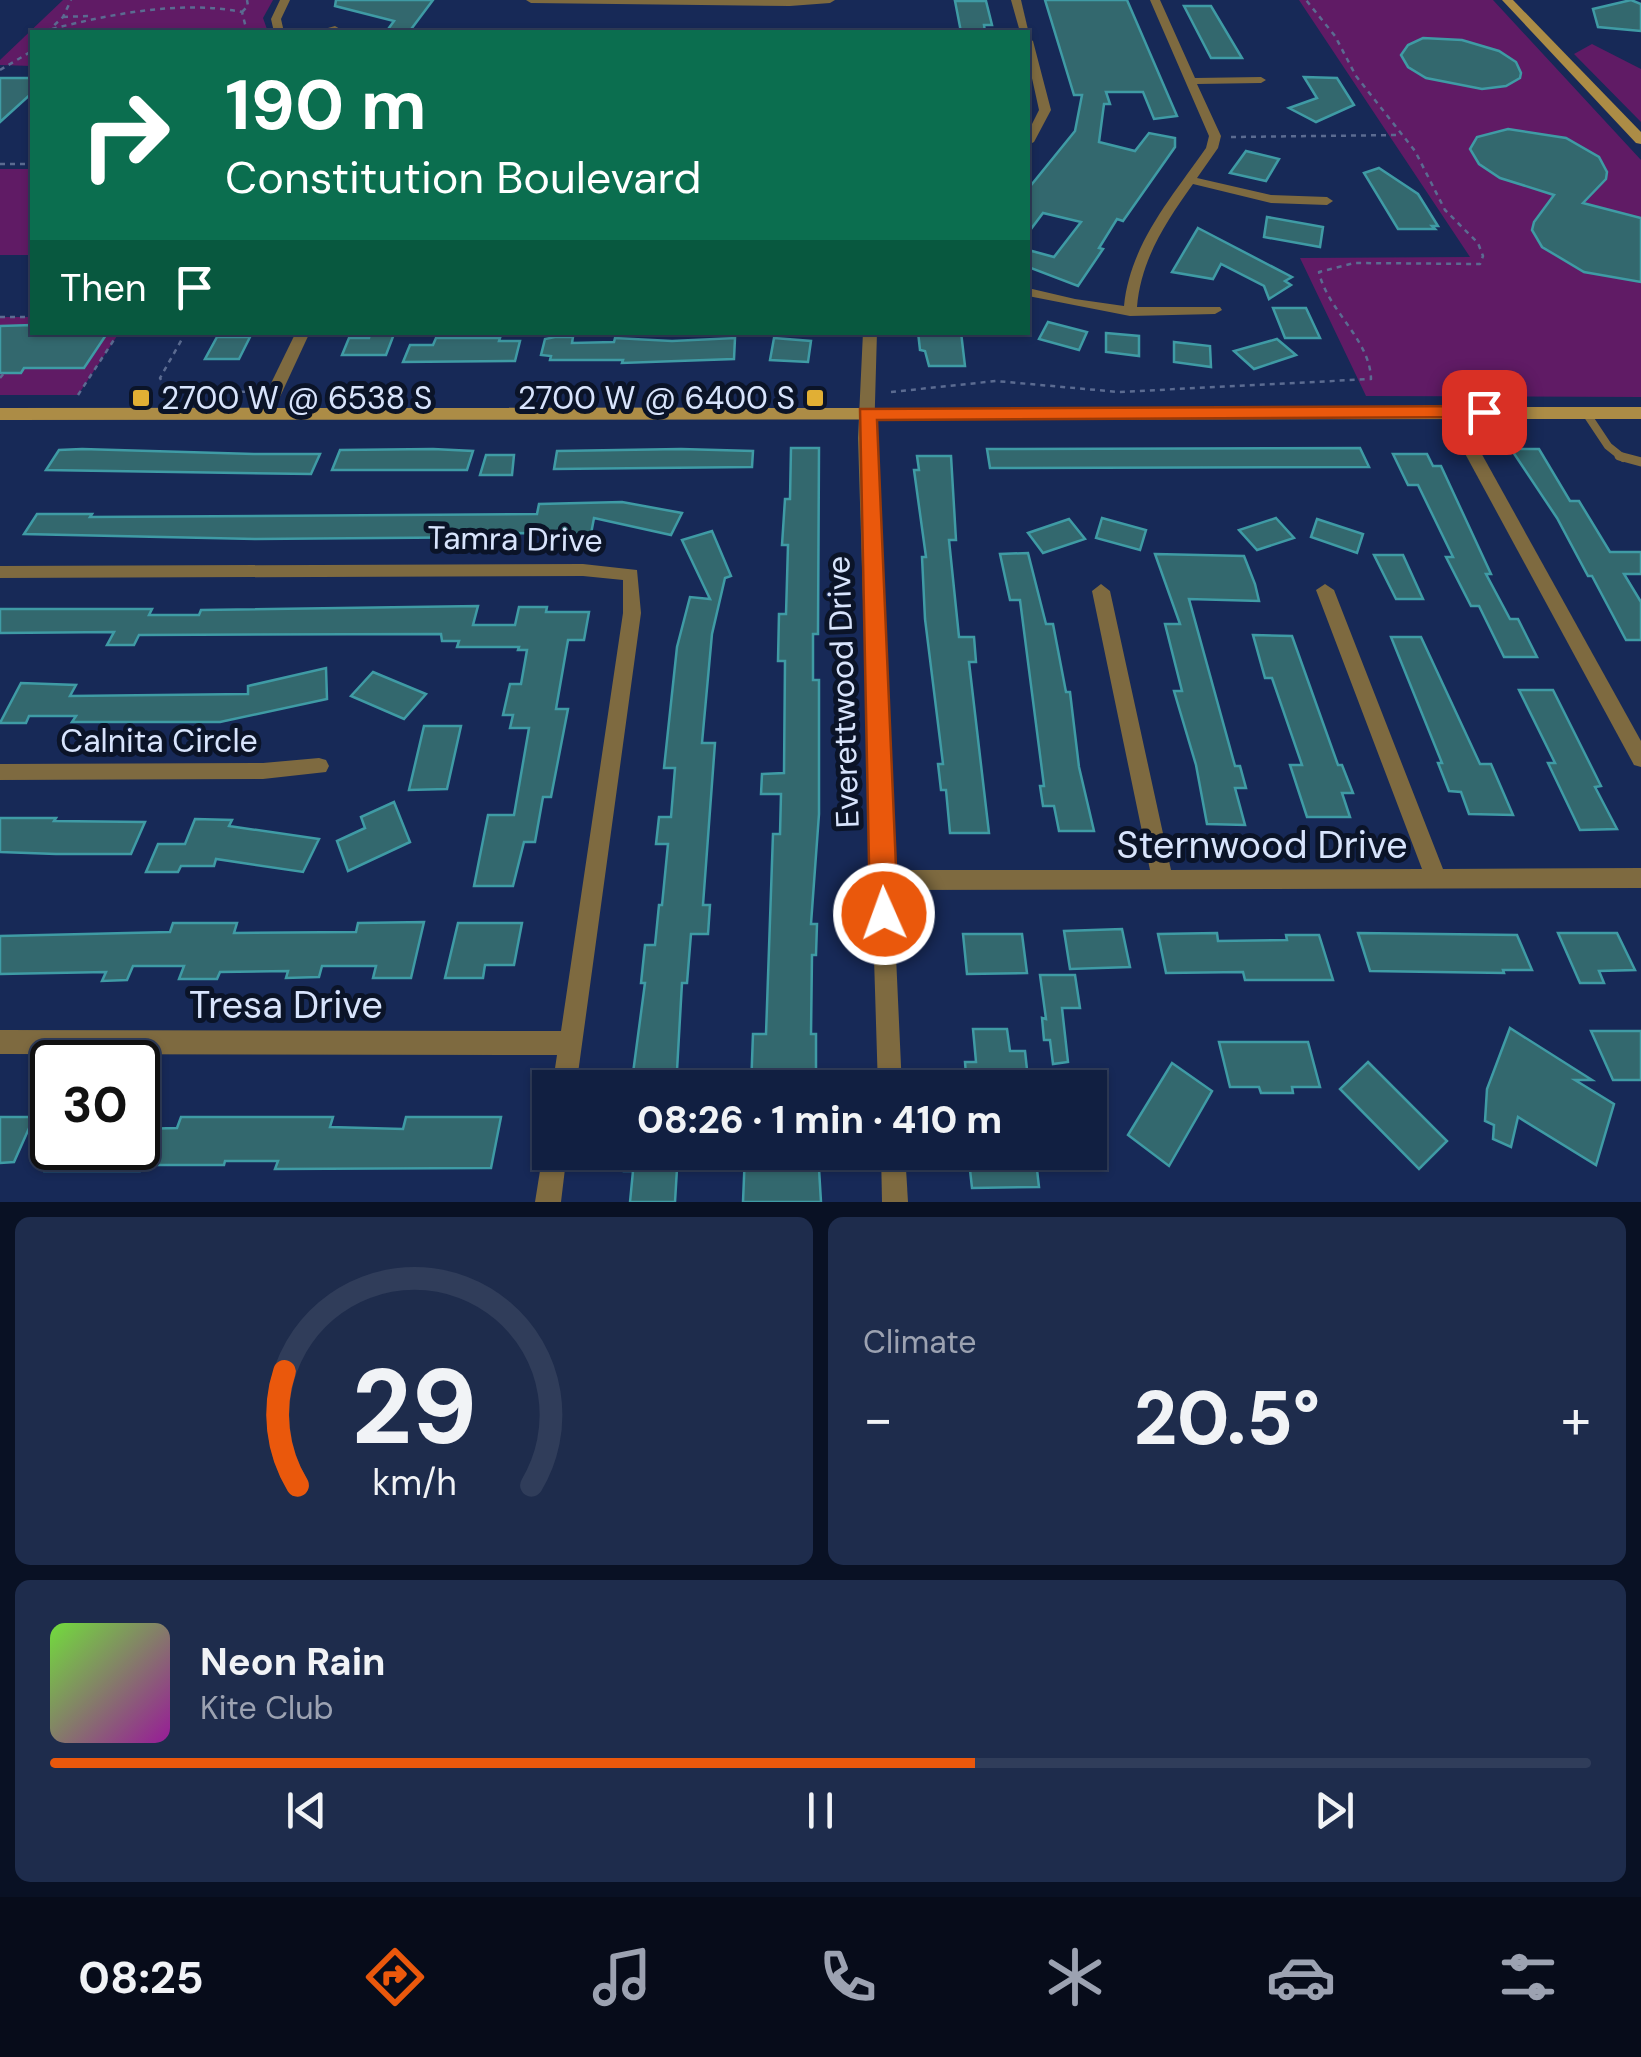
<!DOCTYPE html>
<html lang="en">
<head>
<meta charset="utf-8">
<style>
	body { margin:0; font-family:"DM Sans",sans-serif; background:#1e2c4c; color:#f1f3f6; height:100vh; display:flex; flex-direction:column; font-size:38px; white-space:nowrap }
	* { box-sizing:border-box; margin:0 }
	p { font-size:32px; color:#9ca2b1 }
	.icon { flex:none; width:55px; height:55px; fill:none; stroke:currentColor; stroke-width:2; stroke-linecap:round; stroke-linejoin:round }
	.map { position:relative; height:1202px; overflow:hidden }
	.panel { display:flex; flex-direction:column; gap:15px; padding:15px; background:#091124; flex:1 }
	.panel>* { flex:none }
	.hud { position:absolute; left:30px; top:30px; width:1000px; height:305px; border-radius:0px; box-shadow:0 2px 8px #0004,0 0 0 2px #303d5a; background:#0b6e4f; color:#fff; overflow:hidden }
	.speed { position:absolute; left:30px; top:1040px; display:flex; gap:20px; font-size:50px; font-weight:700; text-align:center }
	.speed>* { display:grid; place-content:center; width:130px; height:130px; border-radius:50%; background:#111f41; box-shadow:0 2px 8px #0004,0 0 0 2px #303d5a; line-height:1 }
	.speed .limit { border:5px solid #111; border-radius:15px; background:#fff; color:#111 }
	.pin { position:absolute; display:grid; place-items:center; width:85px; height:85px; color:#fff; margin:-42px; border-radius:20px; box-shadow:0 5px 15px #0006 }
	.me { position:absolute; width:110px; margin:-55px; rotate:358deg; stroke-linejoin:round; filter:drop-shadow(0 0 8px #0008) }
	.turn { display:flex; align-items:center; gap:35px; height:210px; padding:0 30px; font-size:45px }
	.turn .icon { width:130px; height:130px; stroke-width:2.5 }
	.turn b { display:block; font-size:70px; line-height:85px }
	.then { display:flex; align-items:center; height:95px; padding:0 30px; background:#0003; gap:20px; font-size:38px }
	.big { font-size:75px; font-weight:800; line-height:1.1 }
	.panel .tile { flex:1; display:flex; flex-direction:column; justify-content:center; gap:15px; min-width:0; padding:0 35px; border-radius:15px; background:#1e2c4c }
	.panel .dial { align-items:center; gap:0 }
	.dial svg { height:260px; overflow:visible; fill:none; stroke:#303d5a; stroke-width:7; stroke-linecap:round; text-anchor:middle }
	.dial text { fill:#f1f3f6; stroke:none }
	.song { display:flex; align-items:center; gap:30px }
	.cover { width:120px; height:120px; border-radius:15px; background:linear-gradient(135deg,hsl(100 70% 55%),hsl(300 70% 35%)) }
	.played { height:10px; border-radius:5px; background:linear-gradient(90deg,#ea580c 60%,#303d5a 60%) }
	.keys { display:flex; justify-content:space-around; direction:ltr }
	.heat { display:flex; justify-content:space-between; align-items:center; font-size:55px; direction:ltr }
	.panel .tiles { flex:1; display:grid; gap:15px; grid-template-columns:1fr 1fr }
	.tile:last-child { grid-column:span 2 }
	.trip { position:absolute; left:532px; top:1070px; width:575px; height:100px; border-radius:0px; background:#111f41; box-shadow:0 2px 8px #0004,0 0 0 2px #303d5a; font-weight:800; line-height:100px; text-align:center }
	.dock { display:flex; height:160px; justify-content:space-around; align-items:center; background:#070c1a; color:#9ca2b1 }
	.dock .icon { width:70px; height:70px }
	.dock .on { color:#ea580c }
	.dock b { font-size:45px; color:#f1f3f6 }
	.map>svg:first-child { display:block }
</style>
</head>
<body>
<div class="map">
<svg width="1641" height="1202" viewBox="0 0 1641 1202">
	<rect width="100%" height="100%" fill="#172957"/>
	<g fill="#601b65">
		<path d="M63,0H273L263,18L268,32H32V66L0,65V60Z"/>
		<path d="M1299,0H1493L1641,160V397L1366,396L1300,258L1470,257Z"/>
		<path d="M1592,44L1641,69V122L1574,54Z"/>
		<rect x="0" y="169" width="32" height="86"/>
		<path d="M0,317H32V332L119,333L78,395H0Z"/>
	</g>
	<g fill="#33686e" stroke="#3f9ba5" stroke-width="2.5">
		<path d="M336,0H433L409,32H386L394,21L335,6Z"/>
		<path d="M1045,0H1127L1177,116L1154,119L1143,92H1106L1110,104H1104L1099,142L1135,151L1149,133L1175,138V147L1123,221L1117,219L1099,248L1103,249L1078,286L1028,267V250L1054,257L1081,222L1043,213L1028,233V189L1075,131L1082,95H1074Z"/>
		<path d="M1631,0L1641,4V31L1598,27L1593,9Z"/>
		<path d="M955,1H986L992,25H984L985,32H961Z"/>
		<path d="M1184,6H1211L1242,58H1211Z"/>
		<path d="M1423,38L1462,40L1499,51L1516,62L1521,73L1520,78L1506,86L1482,89L1426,78L1408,67L1401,55L1408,45Z"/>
		<path d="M1304,77L1337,78L1354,105L1316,122L1289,108L1317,98Z"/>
		<path d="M0,78H32V93L0,122Z"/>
		<path d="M1508,129L1566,138L1599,157L1607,172L1606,179L1583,203L1641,218V282L1584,272L1542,247L1532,230L1534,222L1554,195L1500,178L1479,164L1470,149L1477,137Z"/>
		<path d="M1246,151L1279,159L1266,181L1230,173Z"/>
		<path d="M1379,168L1418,194L1438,226H1432L1435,229H1398L1364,173Z"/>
		<path d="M1267,217L1323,227L1320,247L1264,237Z"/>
		<path d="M1198,228L1292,277L1285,281L1291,285L1269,299L1264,286L1221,264L1213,279L1172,272Z"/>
		<path d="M1273,308H1306L1320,338H1285Z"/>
		<path d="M1048,322L1087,332L1079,350L1039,339Z"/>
		<path d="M32,325V332H108L84,368H24L21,373H0V326Z"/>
		<path d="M918,332H961L965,366H929L925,351L920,350Z"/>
		<path d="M1106,333L1139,336V356L1106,352Z"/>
		<path d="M370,334H394L386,355H342L349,338H369Z"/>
		<path d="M217,337H250L239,359H205Z"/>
		<path d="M555,337H573L572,343L614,342L615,338L672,341L735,338L734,359L622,363L623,360H550L551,356L541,355L545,339Z"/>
		<path d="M436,338H500L499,341H520L515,361L403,362L410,345H433Z"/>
		<path d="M774,338L811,341L808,362L770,360Z"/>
		<path d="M1277,339L1296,355L1254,369L1234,351Z"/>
		<path d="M1174,342L1210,346L1211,367L1174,362Z"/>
		<path d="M791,448H819L818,634H813V680H819V814L811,924H817L816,955H812L811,1034H816V1075H802V1088H751L753,1034H766L773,834H780L781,794H761L762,774L784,773L785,661H778L779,614H786L788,545H782L785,499H790Z"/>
		<path d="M1360,448L1369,467L990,468L987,449Z"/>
		<path d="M82,449L254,454H320L311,474L46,470L59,450Z"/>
		<path d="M433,449L473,451L467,470H332L340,450Z"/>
		<path d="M681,449L753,451L752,467L554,469L557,451Z"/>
		<path d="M1511,449H1539L1570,501H1579L1610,552H1641V574H1624L1641,602V640H1626L1592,576H1588L1557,518Z"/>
		<path d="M1393,454H1427L1433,466H1441L1491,574H1486L1510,619H1518L1537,657H1504L1479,606H1471L1446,557H1453L1418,485H1408Z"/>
		<path d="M486,455H514L512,475H480Z"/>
		<path d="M917,456H951L956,540H949L959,637H974L976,662H969L989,833H950L946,790H941L938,764H943L925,619L922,557H926L914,470H919Z"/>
		<path d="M622,502L682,513L671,535L594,518L591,534L516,533L515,537L255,539L24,534L37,514H92L90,517L537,514L539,504Z"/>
		<path d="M1102,518L1146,530L1140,550L1096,538Z"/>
		<path d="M1276,518L1294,538L1257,550L1239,530Z"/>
		<path d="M1069,519L1085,539L1043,553L1028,533Z"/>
		<path d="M1317,519L1363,534L1357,553L1311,537Z"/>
		<path d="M712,531L731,576L725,578L712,634L702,743H715L703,905H710L708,934H691L687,983H682L676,1088H631L645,983H641L645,945H655L659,905H662L668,844H656L659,817H671L675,768H664L677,647L690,597L710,599L682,540Z"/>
		<path d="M1028,553L1046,624H1053L1066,692H1070L1079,767L1094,831H1059L1054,806H1043L1040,786H1044L1020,600H1010L1000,554Z"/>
		<path d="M1155,554L1244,556L1255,584L1259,601L1189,599L1235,766H1240L1246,788H1235L1245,825L1207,824L1196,765L1174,691H1182L1165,624H1180Z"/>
		<path d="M1374,555H1403L1423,599H1396Z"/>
		<path d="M478,606L473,625H515L519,607H547L546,612H589L584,640H568L556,709H568L551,797H543L535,842H524L513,886H474L488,815H514L529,728H510L513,715H503L510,684H521L527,650H518L519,647H457L459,641H442L441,634L139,635L134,645H107L114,632L0,633V609H152L149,615H199L201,610Z"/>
		<path d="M1253,635L1292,636L1338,765H1342L1353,793H1342L1350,817H1307L1290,765H1302L1272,678H1265Z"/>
		<path d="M1391,637H1421L1480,764H1491L1513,815L1469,814L1461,792L1449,791L1438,763H1442Z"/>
		<path d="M326,668L327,699L220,722H72L76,716H29L26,723H0L21,683L76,685L70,696L248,694V686Z"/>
		<path d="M373,672L426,694L404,719L351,696Z"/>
		<path d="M1519,690H1553L1601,786L1595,787L1617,829L1580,830L1548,763H1555Z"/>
		<path d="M424,726H461L447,789L409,790Z"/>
		<path d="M394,802L410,842L348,871L337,841L365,828L361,817Z"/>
		<path d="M0,818H56L54,821L145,822L131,854H56L0,852Z"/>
		<path d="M195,819L232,820L229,826L319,839L303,872L216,859L214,866H181L178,872H146L158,844H185Z"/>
		<path d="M424,922L411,978H373L376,966H322L319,977L286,978L288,971L220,972L217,979H179L184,966H133L127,980L102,981L106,972L0,974V936L170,932L173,923H237L234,933L356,932L358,923Z"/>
		<path d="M458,923H522L514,965H485L483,978H445Z"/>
		<path d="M1122,929L1130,967L1070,969L1064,931Z"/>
		<path d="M1217,933L1218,941L1287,940L1286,935H1319L1333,980H1245L1243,972L1166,973L1158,934Z"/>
		<path d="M1358,933L1517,935L1532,970H1503L1504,973L1370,971Z"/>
		<path d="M1558,933H1617L1635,970L1599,971L1604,983H1580Z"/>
		<path d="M963,934H1022L1027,973L967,974Z"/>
		<path d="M1040,975H1075L1080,1008H1062L1068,1062L1053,1064L1050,1040H1044L1042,1018L1046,1019Z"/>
		<path d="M1510,1028L1592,1080H1575L1614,1104L1596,1165L1518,1117L1511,1147L1493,1139L1494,1125L1485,1121L1487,1089Z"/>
		<path d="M973,1029H1007L1010,1051H1025L1029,1088H967L965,1062H976Z"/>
		<path d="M1591,1031H1641V1080H1613Z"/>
		<path d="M1219,1042H1308L1320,1087H1292L1293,1093H1261L1259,1087H1230Z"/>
		<path d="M1368,1062L1447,1141L1419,1169L1340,1089Z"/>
		<path d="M1172,1063L1212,1091L1169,1166L1128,1135Z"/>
		<path d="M0,1117H34L14,1162L0,1163Z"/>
		<path d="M181,1117H333L330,1127L403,1129L406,1117H501L491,1168L275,1169L278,1161H225L224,1165H143L140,1171H45L55,1148H138V1129L177,1128Z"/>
		<path d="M626,1152H678L675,1202H630L633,1171H624Z"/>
		<path d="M818,1152L821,1202H743L745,1154Z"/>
		<path d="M968,1152H1035L1039,1187L972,1188Z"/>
	</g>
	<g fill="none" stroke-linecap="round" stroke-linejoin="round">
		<g stroke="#5b6b91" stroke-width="2.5" stroke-dasharray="5 5" stroke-linecap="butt">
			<path d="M242,12L248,6L247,0"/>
			<path d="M63,17L88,16"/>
			<path d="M52,29C110,14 183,0 242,12L247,32"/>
			<path d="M47,32L63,17L71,0"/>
			<path d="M0,70L32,51"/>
			<path d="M1231,137L1401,135"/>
			<path d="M0,164H32"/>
			<path d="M0,317H32"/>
			<path d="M186,332L160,378L167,390L251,392"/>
			<path d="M0,378L4,373"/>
			<path d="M891,392L996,381L1119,392L1371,379C1370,339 1327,310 1319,272L1354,263L1480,264L1483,256L1478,243L1445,210L1415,151L1356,76L1335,36L1306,0"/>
			<path d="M78,395L119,332"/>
		</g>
		<path stroke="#7e6a40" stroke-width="8" d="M1586,413L1608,446L1623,458"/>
		<path stroke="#7e6a40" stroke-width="9" d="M1619,456L1641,462"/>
		<g fill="#7e6a40" fill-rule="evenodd">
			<path d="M280,0H290L281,19L284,32H274L271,19Z"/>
			<path d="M526,0H835L830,3L790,6L531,3Z"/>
			<path d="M1011,0H1021L1029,34L1020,32Z"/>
			<path d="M1150,0H1160L1195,78L1261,77L1266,80L1261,83L1197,84L1221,136L1218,148L1197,178L1271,195L1327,197L1333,201L1327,205L1271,203L1193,184C1166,222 1141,259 1137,307H1220L1222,310L1215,314L1130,316L1028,296V288L1075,299L1124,306C1130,244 1172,197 1206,148L1209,136Z"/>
			<path d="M335,26L340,29L339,31L314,32Z"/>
			<path d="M1028,38L1033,41L1051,110L1034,142L1028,145V132L1039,110L1028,60Z"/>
			<path d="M296,332H310L272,414L264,419L259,417L256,414Z"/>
			<path d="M863,332H877L874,438L892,870H1150L1092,591L1101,584L1110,591L1171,870L1422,869L1316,590L1325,584L1334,590L1443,869L1641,868V888L893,890L902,1088H878L858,438Z"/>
			<path d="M1451,408L1459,413L1641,741V767L1634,765L1443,413Z"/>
			<path d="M583,564L637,570L641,613L576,1088H552L557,1055L0,1054V1030L561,1031L623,613V580L583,576L0,578V566Z"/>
			<path d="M319,758L326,760L329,766L326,772L263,779L0,780V764L263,763Z"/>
			<path d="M550,1142V1152H567L561,1202H535L543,1152Z"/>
			<path d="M881,1152H905L908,1202H882Z"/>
		</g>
		<g fill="#ac8c46" fill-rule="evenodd">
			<path d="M1502,0H1513L1641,132V144L1636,143Z"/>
			<path d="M1641,407V419L0,420V408Z"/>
		</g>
	</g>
	<path fill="#ea580c" stroke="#983908" stroke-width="2.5" d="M1484,406L1494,412L1491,417L877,420L898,914L894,924L884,928L874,924L870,914L860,409Z"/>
	<g fill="#e1af34" stroke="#0b1428" stroke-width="4">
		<rect x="131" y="388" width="20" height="20" rx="5"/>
		<rect x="805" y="388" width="20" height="20" rx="5"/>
	</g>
	<g text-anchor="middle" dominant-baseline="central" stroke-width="10" stroke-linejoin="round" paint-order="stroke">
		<g font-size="32" fill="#d8e4fc" stroke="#0b1428" text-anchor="start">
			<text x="161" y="398">2700 W @ 6538 S</text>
			<text x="795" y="398" text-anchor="end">2700 W @ 6400 S</text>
		</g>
		<g font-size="32" fill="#d8e4fc" stroke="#0b1428">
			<text transform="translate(515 539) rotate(1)">Tamra Drive</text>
			<text transform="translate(843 692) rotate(-92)">Everettwood Drive</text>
			<text x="159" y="741">Calnita Circle</text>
		</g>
		<g font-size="38" fill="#d8e4fc" stroke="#0b1428">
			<text x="1262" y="845">Sternwood Drive</text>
			<text x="286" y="1005">Tresa Drive</text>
		</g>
	</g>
</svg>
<div class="speed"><div class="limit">30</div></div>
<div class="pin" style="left:1484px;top:412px;background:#d93025"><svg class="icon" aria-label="arrive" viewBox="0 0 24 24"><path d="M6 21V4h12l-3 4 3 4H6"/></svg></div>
<svg class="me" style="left:884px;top:914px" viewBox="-20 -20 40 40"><circle r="17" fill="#ea580c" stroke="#fff" stroke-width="3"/><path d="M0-11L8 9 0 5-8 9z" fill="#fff"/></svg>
<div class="trip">08:26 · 1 min · 410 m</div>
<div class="hud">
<div class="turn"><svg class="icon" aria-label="right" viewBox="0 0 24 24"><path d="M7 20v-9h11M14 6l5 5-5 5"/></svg><div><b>190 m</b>Constitution Boulevard</div></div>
<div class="then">Then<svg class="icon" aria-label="arrive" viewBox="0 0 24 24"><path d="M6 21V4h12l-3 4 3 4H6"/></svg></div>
</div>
</div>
<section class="panel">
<div class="tiles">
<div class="tile dial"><svg viewBox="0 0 100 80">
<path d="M14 69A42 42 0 1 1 86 69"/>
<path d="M14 69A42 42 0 0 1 10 34" stroke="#ea580c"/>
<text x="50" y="56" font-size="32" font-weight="700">29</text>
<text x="50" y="72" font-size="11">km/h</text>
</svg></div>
<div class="tile"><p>Climate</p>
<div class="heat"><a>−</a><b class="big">20.5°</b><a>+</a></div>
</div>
<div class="tile">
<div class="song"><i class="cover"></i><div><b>Neon Rain</b><p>Kite Club</p></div></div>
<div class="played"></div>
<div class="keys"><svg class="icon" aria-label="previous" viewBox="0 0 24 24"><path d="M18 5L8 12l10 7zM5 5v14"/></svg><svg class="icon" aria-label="pause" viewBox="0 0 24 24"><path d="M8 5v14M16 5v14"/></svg><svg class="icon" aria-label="next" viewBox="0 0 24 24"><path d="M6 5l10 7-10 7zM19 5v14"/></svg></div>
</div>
</div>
</section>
<nav class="dock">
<b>08:25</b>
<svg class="icon on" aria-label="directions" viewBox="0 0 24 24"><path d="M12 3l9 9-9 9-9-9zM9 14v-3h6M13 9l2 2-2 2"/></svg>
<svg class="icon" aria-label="music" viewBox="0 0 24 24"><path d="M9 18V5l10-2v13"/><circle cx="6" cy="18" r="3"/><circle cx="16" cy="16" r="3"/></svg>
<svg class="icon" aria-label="phone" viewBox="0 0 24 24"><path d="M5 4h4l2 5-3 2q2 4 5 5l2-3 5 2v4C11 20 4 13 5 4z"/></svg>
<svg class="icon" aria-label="climate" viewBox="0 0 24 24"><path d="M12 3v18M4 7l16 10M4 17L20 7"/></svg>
<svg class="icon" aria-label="car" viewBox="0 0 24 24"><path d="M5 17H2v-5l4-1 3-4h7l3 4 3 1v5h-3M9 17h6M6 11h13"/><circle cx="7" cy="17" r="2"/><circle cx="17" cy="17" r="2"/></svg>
<svg class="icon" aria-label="filters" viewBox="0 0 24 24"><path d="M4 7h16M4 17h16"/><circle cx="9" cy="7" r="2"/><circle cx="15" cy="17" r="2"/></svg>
</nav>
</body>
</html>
